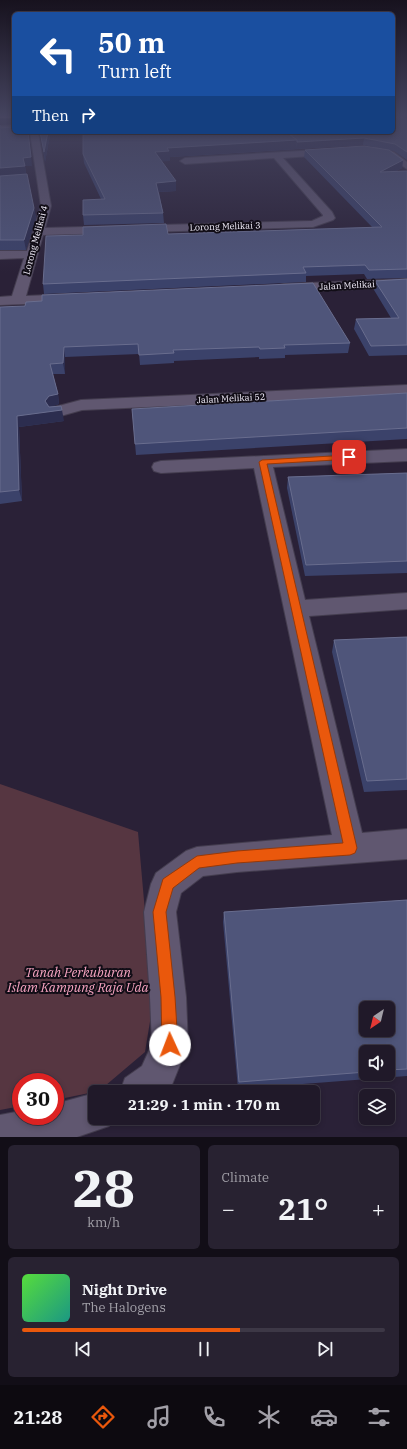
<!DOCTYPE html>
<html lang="en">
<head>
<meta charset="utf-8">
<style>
	body { margin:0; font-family:"IBM Plex Serif",serif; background:#282231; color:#f1f3f6; height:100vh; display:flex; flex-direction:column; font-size:15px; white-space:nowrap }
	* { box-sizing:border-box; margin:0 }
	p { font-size:13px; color:#a2a0a8 }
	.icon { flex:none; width:22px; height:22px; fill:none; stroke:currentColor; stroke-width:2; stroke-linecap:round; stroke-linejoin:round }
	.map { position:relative; height:1137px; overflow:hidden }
	.panel { display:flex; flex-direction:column; gap:8px; padding:8px; background:#120e17; flex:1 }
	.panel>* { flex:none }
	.top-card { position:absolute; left:12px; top:12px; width:383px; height:122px; border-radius:6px; box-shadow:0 2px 6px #0003,0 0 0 1px #3d3846; background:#1a4fa0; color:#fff; overflow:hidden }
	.needle { width:26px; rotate:215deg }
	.controls { position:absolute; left:359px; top:1001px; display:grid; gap:8px }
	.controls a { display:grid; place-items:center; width:36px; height:36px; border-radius:6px; background:#201929; box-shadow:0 2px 6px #0003,0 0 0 1px #3d3846; font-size:20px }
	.speed { position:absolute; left:12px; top:1073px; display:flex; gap:8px; font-size:20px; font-weight:700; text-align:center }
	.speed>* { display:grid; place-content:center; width:52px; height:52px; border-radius:50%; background:#201929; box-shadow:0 2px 6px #0003,0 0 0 1px #3d3846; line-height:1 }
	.speed .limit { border:6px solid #d22; background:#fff; color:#111 }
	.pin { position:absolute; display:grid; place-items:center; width:34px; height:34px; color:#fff; margin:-17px; border-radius:8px; box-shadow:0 2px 6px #0006 }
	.me { position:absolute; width:44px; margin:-22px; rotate:358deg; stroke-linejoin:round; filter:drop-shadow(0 0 3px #0008) }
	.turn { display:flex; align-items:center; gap:14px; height:84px; padding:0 20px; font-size:18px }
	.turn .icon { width:52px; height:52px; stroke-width:2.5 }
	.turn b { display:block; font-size:28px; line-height:34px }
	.then { display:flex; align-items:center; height:38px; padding:0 20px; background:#0003; gap:8px; font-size:15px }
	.big { font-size:30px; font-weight:700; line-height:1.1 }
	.panel .tile { flex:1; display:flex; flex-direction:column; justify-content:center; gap:6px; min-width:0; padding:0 14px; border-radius:6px; background:#282231 }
	.panel .dial { align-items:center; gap:0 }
	.dial b { font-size:52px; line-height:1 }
	.song { display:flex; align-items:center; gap:12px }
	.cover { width:48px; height:48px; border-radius:6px; background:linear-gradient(135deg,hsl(110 70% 55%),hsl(170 70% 35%)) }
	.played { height:4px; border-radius:2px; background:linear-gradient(90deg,#ea580c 60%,#3d3846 60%) }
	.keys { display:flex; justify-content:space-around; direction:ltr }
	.heat { display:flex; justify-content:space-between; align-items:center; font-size:22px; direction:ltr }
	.panel .tiles { flex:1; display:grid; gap:8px; grid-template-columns:1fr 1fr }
	.tile:last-child { grid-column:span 2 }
	.trip { position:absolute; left:88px; top:1085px; width:232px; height:40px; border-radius:6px; background:#201929; box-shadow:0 2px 6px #0003,0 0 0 1px #3d3846; font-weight:700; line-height:40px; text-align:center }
	.dock { display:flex; height:64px; justify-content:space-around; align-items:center; background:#0d0a10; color:#a2a0a8 }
	.dock .icon { width:28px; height:28px }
	.dock .active { color:#ea580c }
	.dock b { font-size:18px; color:#f1f3f6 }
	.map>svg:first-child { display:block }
</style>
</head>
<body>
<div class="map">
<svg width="407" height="1137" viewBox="0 0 407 1137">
	<rect width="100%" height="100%" fill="#2a2137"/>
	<path fill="#563641" d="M0,784L138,832L145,912L157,979L145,1052L99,1091L55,1100V1082H21V1106L0,1110Z"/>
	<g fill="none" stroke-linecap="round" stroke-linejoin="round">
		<g stroke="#443d4f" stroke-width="2">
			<g id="minor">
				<path d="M393,114L407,118V122L393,118Z"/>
				<path d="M14,125V129L0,130V126Z"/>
				<path d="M30,132H38L51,206L45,228L312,221L323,216V215L274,158L185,164L180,161L185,158L335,149L339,152L338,154L283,158L332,212L335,218L333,220L313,227L43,235L26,296L72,294L77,295L79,298L77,301L72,302L0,305V297L12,296L24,258L0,259V251H27L41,206Z"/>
				<path d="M377,147L394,152L407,162V169L388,156L374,152V148Z"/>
				<path d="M407,279V287L284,292L279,291L277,288L279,285L284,284Z"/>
				<path d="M407,385V395L82,410L57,417L51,416L48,412L51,408L81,400Z"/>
				<path d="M407,449V461L273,467L305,600L407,593V609L309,616L362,833L407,829V859L237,872L203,876L181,893L176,912L186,997L188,1045L169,1092H120L125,1078L142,1066L152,1044L150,997L144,912L151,884L156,873L186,851L197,847L332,835L254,468L161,473L154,471L152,467L154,463L161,461Z"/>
				<path d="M95,1093V1118H112L109,1126L77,1137H0V1115L21,1111V1116H55V1104Z"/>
			</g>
		</g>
		<g stroke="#443d4f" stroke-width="2">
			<g id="major">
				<rect x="0" y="114" width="14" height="4"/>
				<path d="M400,114H407V117Z"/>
			</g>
		</g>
		<use href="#minor" fill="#605770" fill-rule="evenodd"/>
		<use href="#major" fill="#9e6fa1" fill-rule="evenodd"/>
	</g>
	<g fill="#3b426a" fill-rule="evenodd">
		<path d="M407,120V160L394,151L363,145L170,157V161H161L176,191L159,192L163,213L164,223L84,225L83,215L101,199L84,163L83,154L290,135L393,132Z"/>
		<path d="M0,125L1,128L32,166H25L26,174L20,175L34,208L36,218L26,250H0Z"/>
		<path d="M40,132L50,135L45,162Z"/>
		<path d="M305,150L403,160L402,168L394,172L407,171V278L367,279L364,274L306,276V282L44,294L43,284L168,234L372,227L304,157Z"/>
		<path d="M407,279V355L369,356L354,329L356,319L391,318L374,290L375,281Z"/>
		<path d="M0,307L350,343L348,353L285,355V358L259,359V357L174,361V363L140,365L139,354L65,357V374H53L58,394L59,404L50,407L64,421L19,427L22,501L0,504Z"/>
		<path d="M407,393V439L136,455L132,409Z"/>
		<path d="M407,473V573L305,576L287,488L288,477Z"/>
		<path d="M407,637V790L364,792L332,652L334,640Z"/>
		<path d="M407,900V1076L238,1089L223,922L224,912ZM366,1052H388V1074H366Z"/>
	</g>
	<g fill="#2c2d4f">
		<path d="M48,132H50V135L45,162L44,152Z"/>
		<path d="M364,138L363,145L296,149L297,142Z"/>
		<path d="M297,140L296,149L170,157V161L155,162V152L167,148Z"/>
		<path d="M31,157L32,166H25L26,174L0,177V168L23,158Z"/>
		<path d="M403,160L402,168L379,180L380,172Z"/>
		<path d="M176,181V191L157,192L156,183Z"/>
		<path d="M34,208L36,218L26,250L24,240Z"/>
		<path d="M64,347L65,357V374L63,363Z"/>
		<path d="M58,394L59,404L51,407L46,412L45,401L49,396Z"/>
		<path d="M62,410L64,421L19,427L22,501L19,490L17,416Z"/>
	</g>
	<g fill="#4f557a" stroke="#696d8e" fill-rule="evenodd">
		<path d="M393,118H403L407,120V152L395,144L364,138L297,142V140L290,135L342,132H393Z"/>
		<path d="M0,125V128L14,127V132H28L31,157L23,158L25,166L0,168Z"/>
		<path d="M40,132H48L44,152Z"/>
		<path d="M83,132H286L297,140L167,148L169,151L155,152L176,181L156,183L163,213L83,215V200L105,199L83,154Z"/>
		<path d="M364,146L389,150L403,160L380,172L407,171V269L369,270L365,265L303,267L306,273L43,284L46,236L83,235V227L166,224L168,234L382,227L305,150Z"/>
		<path d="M27,174L34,208L24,240H0V176Z"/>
		<path d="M407,279V345L371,346L356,319L399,318L375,281Z"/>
		<path d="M313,283L350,343L284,345L285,348L260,349L259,347L173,350L174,353L139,355L138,344L64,347L63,363L50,364L58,394L49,396L45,401L49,407L61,406L62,410L17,416L19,490L0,492V307L25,306L26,302L42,301V295Z"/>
		<path d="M407,393V428L135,444L132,409Z"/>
		<path d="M407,473V561L306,565L288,477Z"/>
		<path d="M407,637V779L367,781L334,640Z"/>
		<path d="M407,900V1069L388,1070V1052H366V1072L239,1082L224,912ZM366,1008H388V1030H366Z"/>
	</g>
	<linearGradient id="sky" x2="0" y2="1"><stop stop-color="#17121e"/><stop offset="0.42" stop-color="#44435e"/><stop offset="1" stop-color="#44435e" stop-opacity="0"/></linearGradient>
	<rect width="407" height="273" fill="url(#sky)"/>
	<path fill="#ea580c" stroke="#983908" d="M349,455L352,456V459L267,464L357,848L355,853L350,855L237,863L199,868L173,888L166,912L175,997L178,1045L175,1050L170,1053L165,1050L162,1045L161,997L153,912L163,879L197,856L237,851L343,843L259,462L262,460Z"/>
	<g text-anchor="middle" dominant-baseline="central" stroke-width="4" stroke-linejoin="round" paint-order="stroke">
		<g font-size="9" fill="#f5f1fd" stroke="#110d16">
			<text transform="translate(225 226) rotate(-2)">Lorong Melikai 3</text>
			<text transform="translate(35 240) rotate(-75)">Lorong Melikai 4</text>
			<text transform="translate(347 285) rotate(-3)">Jalan Melikai</text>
			<text transform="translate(231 398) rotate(-3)">Jalan Melikai 52</text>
		</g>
		<g font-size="13" font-style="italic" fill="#f8a5c2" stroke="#110d16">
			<text x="78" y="972">Tanah Perkuburan<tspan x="78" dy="15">Islam Kampung Raja Uda</tspan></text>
		</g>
	</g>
</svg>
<div class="controls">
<a><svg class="needle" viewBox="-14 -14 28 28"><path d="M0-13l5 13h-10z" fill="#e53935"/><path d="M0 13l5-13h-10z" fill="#a2a0a8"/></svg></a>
<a><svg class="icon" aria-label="sound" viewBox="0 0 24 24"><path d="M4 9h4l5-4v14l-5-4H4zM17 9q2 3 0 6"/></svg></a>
<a><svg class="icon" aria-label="layers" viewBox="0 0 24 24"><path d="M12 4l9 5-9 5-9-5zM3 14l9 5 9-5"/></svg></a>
</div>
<div class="speed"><div class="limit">30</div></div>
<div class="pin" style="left:349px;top:457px;background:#d93025"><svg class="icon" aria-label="arrive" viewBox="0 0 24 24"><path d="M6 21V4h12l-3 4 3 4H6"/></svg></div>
<svg class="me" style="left:170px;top:1045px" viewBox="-20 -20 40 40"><circle r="19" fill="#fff"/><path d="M0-13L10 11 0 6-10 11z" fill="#ea580c"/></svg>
<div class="trip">21:29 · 1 min · 170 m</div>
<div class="top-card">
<div class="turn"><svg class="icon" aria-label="left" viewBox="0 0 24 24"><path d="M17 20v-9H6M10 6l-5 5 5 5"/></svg><div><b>50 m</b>Turn left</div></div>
<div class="then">Then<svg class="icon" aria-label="right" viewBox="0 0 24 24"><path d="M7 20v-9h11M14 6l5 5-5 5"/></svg></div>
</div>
</div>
<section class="panel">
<div class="tiles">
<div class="tile dial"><b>28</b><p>km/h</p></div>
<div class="tile"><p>Climate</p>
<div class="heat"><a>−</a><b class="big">21°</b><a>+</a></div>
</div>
<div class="tile">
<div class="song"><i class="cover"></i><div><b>Night Drive</b><p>The Halogens</p></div></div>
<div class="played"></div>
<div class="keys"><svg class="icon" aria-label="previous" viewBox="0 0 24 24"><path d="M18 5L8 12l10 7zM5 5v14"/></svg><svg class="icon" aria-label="pause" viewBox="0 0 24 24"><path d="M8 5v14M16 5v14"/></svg><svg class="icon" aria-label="next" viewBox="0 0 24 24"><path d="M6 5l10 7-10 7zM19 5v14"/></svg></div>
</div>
</div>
</section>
<nav class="dock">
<b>21:28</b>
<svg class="icon active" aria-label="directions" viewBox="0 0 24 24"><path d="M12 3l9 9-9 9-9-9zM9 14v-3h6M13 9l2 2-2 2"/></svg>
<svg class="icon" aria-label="music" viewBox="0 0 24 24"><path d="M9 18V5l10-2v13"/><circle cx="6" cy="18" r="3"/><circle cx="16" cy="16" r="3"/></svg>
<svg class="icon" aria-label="phone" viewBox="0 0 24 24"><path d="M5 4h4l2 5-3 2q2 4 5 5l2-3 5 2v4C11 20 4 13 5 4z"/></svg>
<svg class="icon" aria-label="climate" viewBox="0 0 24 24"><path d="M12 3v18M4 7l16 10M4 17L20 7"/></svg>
<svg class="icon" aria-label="car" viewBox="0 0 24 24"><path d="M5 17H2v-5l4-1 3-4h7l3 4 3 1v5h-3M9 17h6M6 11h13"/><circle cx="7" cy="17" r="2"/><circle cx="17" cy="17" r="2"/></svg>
<svg class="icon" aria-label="filters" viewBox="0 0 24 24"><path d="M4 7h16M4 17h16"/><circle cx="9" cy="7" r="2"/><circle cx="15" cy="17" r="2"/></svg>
</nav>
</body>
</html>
